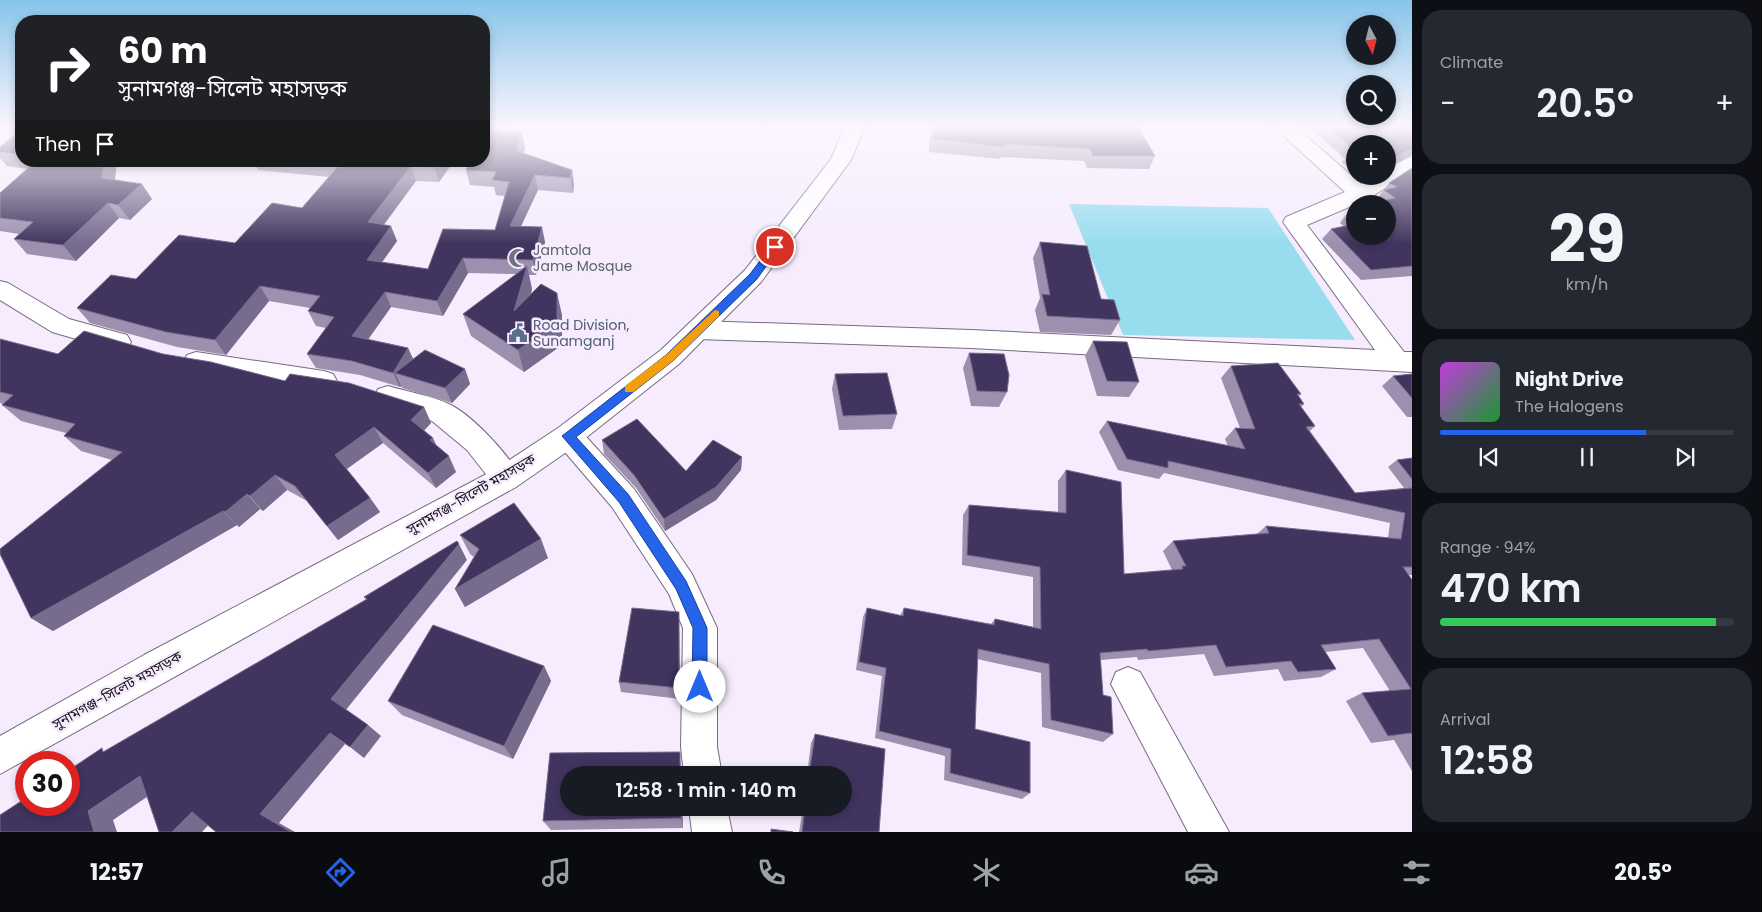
<!DOCTYPE html>
<html lang="en">
<head>
<meta charset="utf-8">
<style>
	body { margin:0; font-family:Poppins,"Noto Sans Bengali",sans-serif; background:#242831; color:#f1f3f6; height:100vh; display:flex; flex-direction:column; font-size:19px; white-space:nowrap }
	* { box-sizing:border-box; margin:0 }
	p { font-size:16px; color:#9ea1a6 }
	.icon { flex:none; width:28px; height:28px; fill:none; stroke:currentColor; stroke-width:2; stroke-linecap:round; stroke-linejoin:round }
	.map { position:relative; flex:1; overflow:hidden }
	.drawer { display:flex; flex-direction:column; gap:10px; padding:10px; background:#0d0f14; width:350px }
	.drawer>* { flex:none }
	.guide { position:absolute; left:15px; top:15px; width:475px; height:152px; border-radius:20px; box-shadow:0 2px 8px #0003; background:#202124; color:#fff; overflow:hidden }
	.needle { width:32px; rotate:173deg }
	.buttons { position:absolute; left:1346px; top:15px; display:grid; gap:10px }
	.buttons a { display:grid; place-items:center; width:50px; height:50px; border-radius:50%; background:#171b24; box-shadow:0 2px 8px #0003; font-size:25px }
	.speed { position:absolute; left:15px; top:751px; display:flex; gap:10px; font-size:25px; font-weight:700; text-align:center }
	.speed>* { display:grid; place-content:center; width:65px; height:65px; border-radius:50%; background:#171b24; box-shadow:0 2px 8px #0003; line-height:1 }
	.speed .limit { border:8px solid #d22; background:#fff; color:#111 }
	.pin { position:absolute; display:grid; place-items:center; width:42px; height:42px; color:#fff; margin:-21px; border:2px solid #fff; border-radius:50%; box-shadow:0 1px 5px #0007 }
	.me { position:absolute; width:55px; margin:-28px; rotate:0deg; stroke-linejoin:round; filter:drop-shadow(0 0 4px #0008) }
	.turn { display:flex; align-items:center; gap:18px; height:105px; padding:0 20px; font-size:22px }
	.turn .icon { width:65px; height:65px; stroke-width:2.5 }
	.turn b { display:block; font-size:35px; line-height:42px }
	.then { display:flex; align-items:center; height:48px; padding:0 20px; background:#0003; gap:10px; font-size:19px }
	.big { font-size:38px; font-weight:600; line-height:1.1 }
	.drawer .tile { flex:1; display:flex; flex-direction:column; justify-content:center; gap:8px; min-width:0; padding:0 18px; border-radius:20px; background:#242831 }
	.drawer .dial { align-items:center; gap:0 }
	.dial b { font-size:65px; line-height:1 }
	.song { display:flex; align-items:center; gap:15px }
	.cover { width:60px; height:60px; border-radius:8px; background:linear-gradient(135deg,hsl(290 70% 55%),hsl(130 70% 35%)) }
	.played { height:5px; border-radius:2px; background:linear-gradient(90deg,#2563eb 70%,#363941 70%) }
	.keys { display:flex; justify-content:space-around; direction:ltr }
	.heat { display:flex; justify-content:space-between; align-items:center; font-size:28px; direction:ltr }
	.charge { height:8px; border-radius:4px; background:linear-gradient(90deg,#34c759 94%,#363941 0) }
	.trip { position:absolute; left:560px; top:766px; width:292px; height:50px; border-radius:25px; background:#171b24; box-shadow:0 2px 8px #0003; font-weight:600; line-height:50px; text-align:center }
	.tabs { display:flex; height:80px; justify-content:space-around; align-items:center; background:#090b0e; color:#9ea1a6 }
	.tabs .icon { width:35px; height:35px }
	.tabs .on { color:#2563eb }
	.tabs b { font-size:22px; color:#f1f3f6 }
	main { display:flex; flex:1; min-height:0 }
	.map>svg:first-child { display:block }
</style>
</head>
<body>
<main>
<div class="map">
<svg width="1412" height="832" viewBox="0 0 1412 832">
	<rect width="100%" height="100%" fill="#f6ecfd"/>
	<path fill="#98ddee" d="M1069,204L1268,208L1355,340L1123,335Z"/>
	<g fill="none" stroke-linecap="round" stroke-linejoin="round">
		<g stroke="#786a82" stroke-width="2">
			<g id="minor">
				<path d="M1274,127H1296L1361,184L1374,176H1388V168L1412,156V171L1368,199L1307,225L1404,352H1412V372L971,348L698,339L689,336L685,330L689,324L698,321L971,330L1375,350L1283,222L1286,217L1345,192Z"/>
				<path d="M0,281L8,283L69,319L127,335L131,342L127,349L118,351L52,332L0,300Z"/>
				<path d="M196,352L324,371L333,374L337,381L333,388L324,391L196,372L187,369L183,362L187,355Z"/>
				<path d="M388,386C408,392 433,396 451,405C474,417 510,456 521,478L516,487L506,490L496,487L467,450L432,421L378,403L375,396L378,389Z"/>
				<path d="M568,425L578,428L634,489L692,574L717,628V747L722,775H684L681,747L683,628L669,594L612,507L558,444L554,436L558,428Z"/>
				<path d="M1128,667L1140,672L1229,832H1188L1111,684L1116,672Z"/>
				<path d="M689,808H727L732,832H692Z"/>
			</g>
		</g>
		<g stroke="#786a82" stroke-width="2">
			<path id="major" d="M845,127H865L851,160L761,282L679,364L578,444L516,487L0,774V736L144,655L496,469L558,428L661,350L745,270L831,159Z"/>
		</g>
		<use href="#minor" fill="#fff" fill-rule="evenodd"/>
		<use href="#major" fill="#fff" fill-rule="evenodd"/>
	</g>
	<g fill="#9c90ae">
		<path d="M6,127H21V129Z"/>
		<path d="M930,127H1138L1155,156L1149,169L1087,168L1084,161L1001,157L1000,159L929,152Z"/>
		<path d="M1309,127H1412V155L1395,163L1388,172V144H1355V176L1350,172L1353,169L1342,162L1345,159Z"/>
		<path d="M21,130V161H117L115,180L152,199L130,220L119,218L76,261L27,254L14,239L19,234L0,231V193L28,169L7,166L0,158V147Z"/>
		<path d="M525,147L523,153L572,170L574,185L573,193L538,190L521,226L545,242L536,275H529L532,289L531,294L562,315V345L524,372L471,336L463,314L516,274L468,273L443,316L391,307L368,339L408,348L413,359L465,369L470,384L452,403L402,388L401,386L400,387L360,375L316,368L307,354L326,328L316,326L308,311L310,308L269,301L226,355L177,347L90,323L77,308L136,279L235,243L302,208L329,177L258,170L254,161H454L439,182L416,181L384,225L397,241L382,262L428,269L495,230L505,196L496,195L494,187L470,185L466,170Z"/>
		<path d="M171,161H187L186,163Z"/>
		<path d="M1412,168V276L1361,280L1322,239L1331,229L1344,226L1340,223L1348,212L1355,211V236L1377,201L1376,200L1389,183Z"/>
		<path d="M1355,176H1370L1361,182Z"/>
		<path d="M1040,242L1101,299L1120,320L1111,335L1040,332L1035,310L1040,298L1033,258Z"/>
		<path d="M0,339L58,354H163L285,381L424,407L431,423L424,430L436,445L456,472L436,488L383,443L347,469L370,498L380,512L338,540L307,501L287,490L263,511L260,509L239,527L237,525L53,631L31,618L112,460L81,451L64,436L66,433L21,421L2,405L3,404L0,403Z"/>
		<path d="M1093,341L1139,382L1129,397L1097,396L1085,356Z"/>
		<path d="M969,353L1007,392L999,407L971,406L963,368Z"/>
		<path d="M1231,366L1301,394L1299,396L1304,404L1301,407L1315,426L1310,431L1355,493L1404,488L1388,467L1397,460L1412,458V575H1409L1412,580V771L1394,740L1371,743L1346,701L1362,693L1390,691L1363,648L1325,652L1336,669L1321,677L1284,681L1278,669L1214,676L1204,654L1138,660L1137,657L1100,660L1103,695L1113,734L1103,742L1042,727L1041,673L977,659L975,729L1030,793L1022,799L944,780L945,756L875,738L882,676L856,670L863,617L867,608L900,616L904,608L991,624L995,619L1033,627V577L962,565L963,515L969,505L1058,512V481L1066,470L1124,574L1172,570L1163,551L1173,541L1257,534L1266,526L1388,538L1390,523L1164,473L1159,479L1118,470L1099,432L1107,421L1228,446L1225,439L1235,428H1240L1221,378Z"/>
		<path d="M835,374L897,414L892,429L839,430L832,389Z"/>
		<path d="M1412,374V417H1407L1382,386L1393,376Z"/>
		<path d="M602,440L686,471L742,457L741,470L716,500L665,531L636,488L604,454Z"/>
		<path d="M460,535L548,558L465,607L455,589L474,557L470,554Z"/>
		<path d="M679,624L680,699L621,692L619,682Z"/>
		<path d="M544,666L551,681L513,759L402,715L388,701Z"/>
		<path d="M815,734L885,749L879,832H799L803,808H844V775H807L811,743Z"/>
		<path d="M680,752L681,775H569V808H682L683,828L551,830L543,821L550,753Z"/>
	</g>
	<g fill="#776b8e">
		<path d="M522,132L525,147L520,166L517,151Z"/>
		<path d="M21,149V161L16,154Z"/>
		<path d="M1412,149V155L1393,164L1396,156Z"/>
		<path d="M22,161H37L28,169Z"/>
		<path d="M104,161H117L113,193L102,178Z"/>
		<path d="M439,161H454L439,182L434,167Z"/>
		<path d="M411,166L416,181L374,237L368,222Z"/>
		<path d="M572,170L574,185L573,193L570,178Z"/>
		<path d="M535,175L538,190L514,241L510,226Z"/>
		<path d="M1366,176H1370L1361,182Z"/>
		<path d="M142,184L152,199L130,220L118,205Z"/>
		<path d="M108,203L119,218L76,261L63,245Z"/>
		<path d="M391,226L397,241L373,275L367,260Z"/>
		<path d="M542,227L545,242L536,275L533,260Z"/>
		<path d="M463,258L468,273L443,316L437,301Z"/>
		<path d="M527,266L532,289L520,333L514,311Z"/>
		<path d="M260,286L269,301L226,355L215,340Z"/>
		<path d="M385,292L391,307L360,351L352,336Z"/>
		<path d="M557,293L562,315V345L524,372L518,350Z"/>
		<path d="M408,348L415,363L395,373L401,386L400,387L393,373Z"/>
		<path d="M465,369L470,384L452,403L445,388Z"/>
		<path d="M424,407L431,423L419,436L411,420Z"/>
		<path d="M374,427L383,443L345,470L335,455Z"/>
		<path d="M433,438L440,453L430,440Z"/>
		<path d="M449,456L456,472L436,488L428,473Z"/>
		<path d="M742,457L741,470L716,500L665,531L664,519Z"/>
		<path d="M275,475L287,490L263,511L250,496Z"/>
		<path d="M247,494L260,509L239,527L225,512Z"/>
		<path d="M370,498L380,512L338,540L327,526Z"/>
		<path d="M223,511L237,525L53,631L31,618Z"/>
		<path d="M541,539L548,558L465,607L455,589Z"/>
		<path d="M459,544L467,560L345,711L331,699Z"/>
		<path d="M679,612V624L680,699L679,688Z"/>
		<path d="M544,666L551,681L513,759L504,746Z"/>
		<path d="M368,725L381,736L364,758L350,747Z"/>
		<path d="M330,733L345,744L279,823L295,832H291L260,814Z"/>
		<path d="M140,776L163,786L113,820L117,832H94L88,811Z"/>
		<path d="M681,808H682L683,828L681,818Z"/>
		<path d="M192,812L213,820L202,832H172Z"/>
	</g>
	<g fill="#41345e" stroke="#776b8e">
		<path d="M933,127H1138L1155,156H1093L1090,149L1004,144V147L932,139Z"/>
		<path d="M1328,127H1412V149L1396,156L1395,164H1388V144H1355V155L1350,152L1354,150Z"/>
		<path d="M484,129L522,132L517,151L572,170L570,178L535,175L510,226L542,227L533,260L463,258L437,301L385,292L352,336L408,348L393,373L352,361L307,354L334,317L308,311L320,296L260,286L215,340L166,332L77,308L111,275L136,279L179,235L235,243L272,203L302,208L340,164L317,161H439L434,167L411,166L368,222L391,226L367,260L428,269L443,229L495,230L509,182L492,180L496,172L466,170L470,161H484Z"/>
		<path d="M21,130V149L16,154L0,152V147Z"/>
		<path d="M36,161H104L102,178L142,184L118,205L108,203L63,245L14,239L33,222L0,218V193Z"/>
		<path d="M1412,168V266L1371,270L1331,229L1355,224V236H1388V204H1364L1395,198L1384,190L1397,187L1389,183Z"/>
		<path d="M1355,211V218L1348,212Z"/>
		<path d="M1040,242L1087,246L1101,299L1114,300L1120,320L1047,316L1042,294L1050,295Z"/>
		<path d="M527,266L514,311L541,284L557,293V322L518,350L463,314Z"/>
		<path d="M84,331L163,354L211,362L285,381L290,374L349,383L424,407L411,420L433,438L430,440L449,456L428,473L374,427L335,455L370,498L327,526L295,486L275,475L250,496L247,494L225,512L223,511L31,618L0,554V549L122,452L64,436L75,424L2,405L13,395L0,392V339L58,354Z"/>
		<path d="M1093,341L1127,342L1139,382L1107,381Z"/>
		<path d="M425,350L465,369L445,388L395,373Z"/>
		<path d="M969,353L1004,354L1009,375L1007,392L977,391Z"/>
		<path d="M1278,363L1301,394H1297L1304,404H1299L1315,426L1306,427L1355,493L1412,488V567H1403L1412,580V734L1411,733L1388,736L1362,693L1411,689L1379,639L1321,645L1336,669L1298,672L1291,661L1226,667L1216,645L1148,651L1147,649L1100,653L1103,695L1111,697L1113,734L1051,720L1049,664L978,649L975,729L1030,742V793L950,773L951,749L879,731L886,668L859,662L867,608L903,616L904,608L994,625L995,619L1041,629L1040,567L967,555L969,505L1066,513V470L1121,482L1124,574L1183,569L1182,566H1186L1173,541L1269,533L1266,526L1401,539L1405,513L1168,461V468L1127,459L1107,421L1245,449L1235,428L1255,429L1231,366Z"/>
		<path d="M887,373L897,414L843,416L835,374Z"/>
		<path d="M1412,374V398L1393,376Z"/>
		<path d="M637,419L686,471L713,440L742,457L716,487L664,519L634,475L602,440Z"/>
		<path d="M1412,458V479L1397,460Z"/>
		<path d="M514,503L541,539L455,589L479,549L460,535Z"/>
		<path d="M457,541L459,544L331,699L368,725L350,747L330,733L260,814L291,832H216L192,812L172,832H159L140,776L88,811L94,832H0V815L26,798V805H69V770L102,748L103,752L367,599L364,597Z"/>
		<path d="M632,608L679,612V688L619,682Z"/>
		<path d="M433,625L544,666L504,746L388,701Z"/>
		<path d="M815,734L885,749L879,832H802L805,808H844V775H809Z"/>
		<path d="M680,752V775H569V808H681V818L543,821L550,753Z"/>
		<path d="M771,829L793,832H771Z"/>
	</g>
	<linearGradient id="sky" x2="0" y2="1"><stop stop-color="#88c4ea"/><stop offset="0.52" stop-color="#fbf6fe"/><stop offset="1" stop-color="#fbf6fe" stop-opacity="0"/></linearGradient>
	<rect width="1412" height="244" fill="url(#sky)"/>
	<path fill="#2563eb" stroke="#184099" d="M775,244L780,247L757,279L674,360L576,437L628,494L686,581L707,628V687L705,692L700,694L695,692L692,687L693,628L676,589L619,502L562,436L666,355L750,274L772,245Z"/>
	<path fill="#f59e0b" d="M715,310L719,311V316L674,360L633,392H625V386L666,355Z"/>
	<defs>
		<g id="mosque-bare" transform="scale(1.5)"><path d="M3.5-4.9A6 6 0 1 0 3.5 4.9A5 5 0 1 1 3.5-4.9Z" fill="#6b7280" stroke="#f6ecfd" stroke-width="2.5" paint-order="stroke"/></g>
		<g id="civic-bare" transform="scale(1.5)"><path d="M-.6-6.5H3V-4.5H.6V-3L4-1V1h2V6H-6V1h2V-1L-.6-3ZM-1.2 2.5V6h2.4V2.5Z" fill="#5c6f8a" stroke="#f6ecfd" stroke-width="2.5" paint-order="stroke"/></g>
	</defs>
	<g fill-rule="evenodd">
		<use href="#mosque-bare" x="518" y="258"/>
		<use href="#civic-bare" x="518" y="333"/>
	</g>
	<g text-anchor="middle" dominant-baseline="central" stroke-width="5" stroke-linejoin="round" paint-order="stroke">
		<g font-size="14" fill="#5b616d" stroke="#f6ecfd" text-anchor="start">
			<text x="533" y="250">Jamtola<tspan x="533" dy="16">Jame Mosque</tspan></text>
		</g>
		<g font-size="14" fill="#4e5e75" stroke="#f6ecfd" text-anchor="start">
			<text x="533" y="325">Road Division,<tspan x="533" dy="16">Sunamganj</tspan></text>
		</g>
		<g font-size="14" fill="#19131d" stroke="#f6ecfd">
			<text transform="translate(471 494) rotate(-30)">সুনামগঞ্জ-সিলেট মহাসড়ক</text>
			<text transform="translate(117 690) rotate(-29)">সুনামগঞ্জ-সিলেট মহাসড়ক</text>
		</g>
	</g>
</svg>
<div class="buttons">
<a><svg class="needle" viewBox="-14 -14 28 28"><path d="M0-13l5 13h-10z" fill="#e53935"/><path d="M0 13l5-13h-10z" fill="#9ea1a6"/></svg></a>
<a><svg class="icon" aria-label="search" viewBox="0 0 24 24"><circle cx="10" cy="10" r="6"/><path d="M15 15l6 6"/></svg></a>
<a>+</a>
<a>−</a>
</div>
<div class="speed"><div class="limit">30</div></div>
<div class="pin" style="left:775px;top:247px;background:#d93025"><svg class="icon" aria-label="arrive" viewBox="0 0 24 24"><path d="M6 21V4h12l-3 4 3 4H6"/></svg></div>
<svg class="me" style="left:700px;top:687px" viewBox="-20 -20 40 40"><circle r="19" fill="#fff"/><path d="M0-13L10 11 0 6-10 11z" fill="#2563eb"/></svg>
<div class="trip">12:58 · 1 min · 140 m</div>
<div class="guide">
<div class="turn"><svg class="icon" aria-label="right" viewBox="0 0 24 24"><path d="M7 20v-9h11M14 6l5 5-5 5"/></svg><div><b>60 m</b>সুনামগঞ্জ-সিলেট মহাসড়ক</div></div>
<div class="then">Then<svg class="icon" aria-label="arrive" viewBox="0 0 24 24"><path d="M6 21V4h12l-3 4 3 4H6"/></svg></div>
</div>
</div>
<section class="drawer">
<div class="tile"><p>Climate</p>
<div class="heat"><a>−</a><b class="big">20.5°</b><a>+</a></div>
</div>
<div class="tile dial"><b>29</b><p>km/h</p></div>
<div class="tile">
<div class="song"><i class="cover"></i><div><b>Night Drive</b><p>The Halogens</p></div></div>
<div class="played"></div>
<div class="keys"><svg class="icon" aria-label="previous" viewBox="0 0 24 24"><path d="M18 5L8 12l10 7zM5 5v14"/></svg><svg class="icon" aria-label="pause" viewBox="0 0 24 24"><path d="M8 5v14M16 5v14"/></svg><svg class="icon" aria-label="next" viewBox="0 0 24 24"><path d="M6 5l10 7-10 7zM19 5v14"/></svg></div>
</div>
<div class="tile"><p>Range · 94%</p><b class="big">470 km</b><div class="charge"></div></div>
<div class="tile"><p>Arrival</p><b class="big">12:58</b></div>
</section>
</main>
<nav class="tabs">
<b>12:57</b>
<svg class="icon on" aria-label="directions" viewBox="0 0 24 24"><path d="M12 3l9 9-9 9-9-9zM9 14v-3h6M13 9l2 2-2 2"/></svg>
<svg class="icon" aria-label="music" viewBox="0 0 24 24"><path d="M9 18V5l10-2v13"/><circle cx="6" cy="18" r="3"/><circle cx="16" cy="16" r="3"/></svg>
<svg class="icon" aria-label="phone" viewBox="0 0 24 24"><path d="M5 4h4l2 5-3 2q2 4 5 5l2-3 5 2v4C11 20 4 13 5 4z"/></svg>
<svg class="icon" aria-label="climate" viewBox="0 0 24 24"><path d="M12 3v18M4 7l16 10M4 17L20 7"/></svg>
<svg class="icon" aria-label="car" viewBox="0 0 24 24"><path d="M5 17H2v-5l4-1 3-4h7l3 4 3 1v5h-3M9 17h6M6 11h13"/><circle cx="7" cy="17" r="2"/><circle cx="17" cy="17" r="2"/></svg>
<svg class="icon" aria-label="filters" viewBox="0 0 24 24"><path d="M4 7h16M4 17h16"/><circle cx="9" cy="7" r="2"/><circle cx="15" cy="17" r="2"/></svg>
<b>20.5°</b>
</nav>
</body>
</html>
